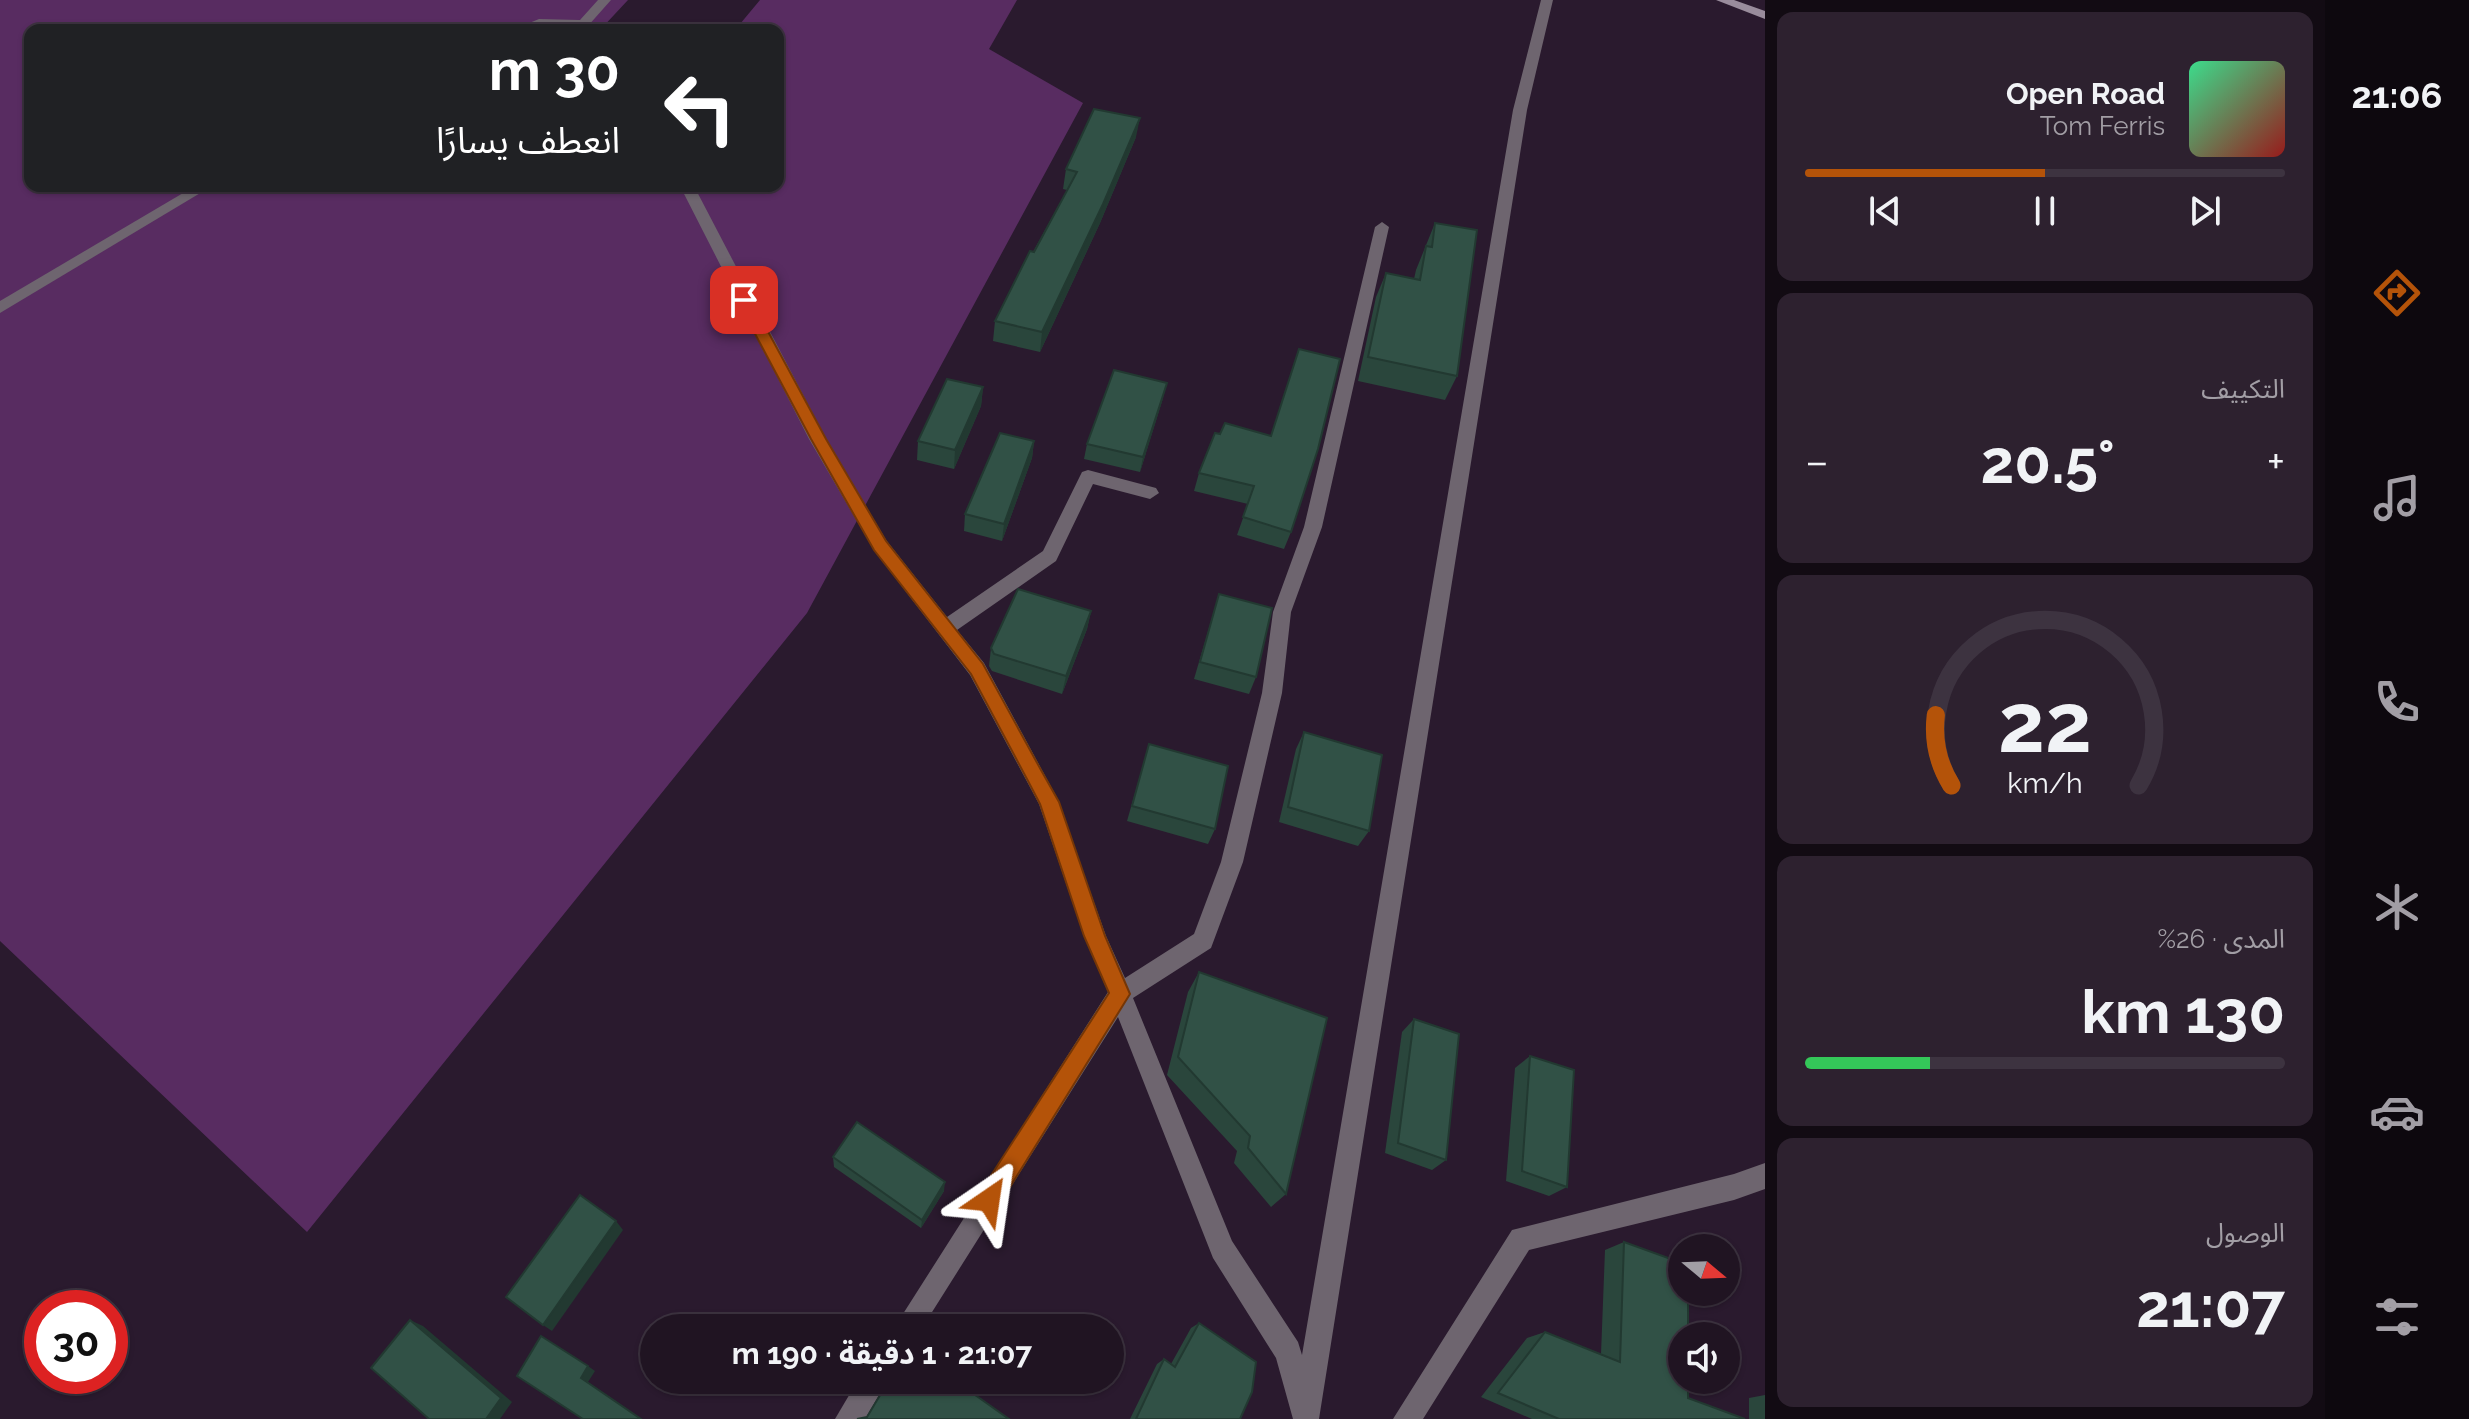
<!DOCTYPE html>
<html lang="ar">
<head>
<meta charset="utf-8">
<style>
	body { margin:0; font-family:Raleway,"Noto Sans Arabic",sans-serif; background:#2d212f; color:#f1f3f6; direction:rtl; height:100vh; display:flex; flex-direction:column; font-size:30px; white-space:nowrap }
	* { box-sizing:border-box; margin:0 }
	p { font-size:26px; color:#a29ea5 }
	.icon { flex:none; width:44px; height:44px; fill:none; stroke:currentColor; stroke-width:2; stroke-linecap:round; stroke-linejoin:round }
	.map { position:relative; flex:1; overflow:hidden; direction:ltr }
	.side { display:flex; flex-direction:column; gap:12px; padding:12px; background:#120b13; width:560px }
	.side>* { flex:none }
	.top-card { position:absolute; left:24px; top:24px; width:760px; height:168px; border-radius:16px; box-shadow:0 2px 6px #0004,0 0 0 2px #3d3340; direction:rtl; background:#202124; color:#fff; overflow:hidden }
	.needle { width:52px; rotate:109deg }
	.controls { position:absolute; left:1668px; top:1234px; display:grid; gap:16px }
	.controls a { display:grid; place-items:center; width:72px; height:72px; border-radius:50%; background:#201422; box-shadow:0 2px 6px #0004,0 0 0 2px #3d3340; font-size:40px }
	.speed { position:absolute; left:24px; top:1290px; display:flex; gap:16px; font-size:40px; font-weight:700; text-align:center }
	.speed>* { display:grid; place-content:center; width:104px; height:104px; border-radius:50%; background:#201422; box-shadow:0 2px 6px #0004,0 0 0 2px #3d3340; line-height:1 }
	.speed .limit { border:12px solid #d22; background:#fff; color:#111 }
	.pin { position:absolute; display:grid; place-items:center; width:68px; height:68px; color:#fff; margin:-34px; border-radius:16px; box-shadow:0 4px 12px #0006 }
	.me { position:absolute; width:88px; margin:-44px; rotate:32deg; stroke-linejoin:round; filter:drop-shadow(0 0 6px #0008) }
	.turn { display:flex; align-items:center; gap:28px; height:168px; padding:0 32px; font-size:36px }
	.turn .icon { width:104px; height:104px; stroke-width:2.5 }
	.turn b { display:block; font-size:56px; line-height:68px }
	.big { font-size:60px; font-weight:700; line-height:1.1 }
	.side .tile { flex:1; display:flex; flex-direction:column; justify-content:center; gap:12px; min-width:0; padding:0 28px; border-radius:16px; background:#2d212f }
	.side .dial { align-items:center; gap:0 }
	.dial svg { height:208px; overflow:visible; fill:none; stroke:#3d3340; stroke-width:7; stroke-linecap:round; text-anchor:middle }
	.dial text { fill:#f1f3f6; stroke:none }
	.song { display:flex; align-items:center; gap:24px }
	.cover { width:96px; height:96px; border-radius:12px; background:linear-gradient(135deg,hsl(150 70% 55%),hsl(0 70% 35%)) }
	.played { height:8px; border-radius:4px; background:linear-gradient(90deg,#b45309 50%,#3d3340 50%) }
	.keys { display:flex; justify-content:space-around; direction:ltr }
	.heat { display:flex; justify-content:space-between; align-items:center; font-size:44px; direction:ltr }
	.charge { height:12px; border-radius:6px; background:linear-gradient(90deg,#34c759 26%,#3d3340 0) }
	.trip { position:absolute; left:640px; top:1314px; width:484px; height:80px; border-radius:40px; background:#201422; box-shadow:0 2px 6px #0004,0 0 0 2px #3d3340; font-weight:700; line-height:80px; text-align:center; direction:rtl }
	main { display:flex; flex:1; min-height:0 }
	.tab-bar { display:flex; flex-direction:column; width:144px; justify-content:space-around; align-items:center; background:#0d080e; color:#a29ea5 }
	.tab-bar .icon { width:56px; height:56px }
	.tab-bar .on { color:#b45309 }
	.tab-bar b { font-size:36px; color:#f1f3f6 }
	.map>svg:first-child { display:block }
</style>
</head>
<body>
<main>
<nav class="tab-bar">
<b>21:06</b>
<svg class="icon on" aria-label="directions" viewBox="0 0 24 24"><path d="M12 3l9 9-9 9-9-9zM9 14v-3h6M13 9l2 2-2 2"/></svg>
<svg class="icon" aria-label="music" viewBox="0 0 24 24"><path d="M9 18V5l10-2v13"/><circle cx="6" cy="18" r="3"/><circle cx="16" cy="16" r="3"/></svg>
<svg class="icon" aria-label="phone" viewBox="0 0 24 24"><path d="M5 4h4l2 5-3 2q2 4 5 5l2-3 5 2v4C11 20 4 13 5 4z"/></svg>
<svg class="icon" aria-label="climate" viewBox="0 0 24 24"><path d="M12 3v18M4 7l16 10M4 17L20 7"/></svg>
<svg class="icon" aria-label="car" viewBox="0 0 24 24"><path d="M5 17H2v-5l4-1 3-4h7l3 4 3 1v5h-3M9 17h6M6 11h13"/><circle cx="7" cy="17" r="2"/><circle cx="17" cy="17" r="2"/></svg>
<svg class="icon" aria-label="filters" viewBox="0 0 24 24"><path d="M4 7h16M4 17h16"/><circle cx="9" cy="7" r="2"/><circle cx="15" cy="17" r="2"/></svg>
</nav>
<section class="side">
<div class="tile">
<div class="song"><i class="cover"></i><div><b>Open Road</b><p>Tom Ferris</p></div></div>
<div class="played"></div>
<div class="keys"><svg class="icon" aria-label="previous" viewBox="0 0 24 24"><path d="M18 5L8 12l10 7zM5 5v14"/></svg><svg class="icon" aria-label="pause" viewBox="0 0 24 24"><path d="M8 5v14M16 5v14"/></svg><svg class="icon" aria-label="next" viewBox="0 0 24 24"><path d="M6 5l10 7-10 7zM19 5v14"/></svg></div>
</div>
<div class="tile"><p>التكييف</p>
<div class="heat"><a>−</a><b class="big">20.5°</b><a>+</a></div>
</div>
<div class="tile dial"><svg viewBox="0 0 100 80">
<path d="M14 69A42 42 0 1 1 86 69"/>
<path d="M14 69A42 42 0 0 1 8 42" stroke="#b45309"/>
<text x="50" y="56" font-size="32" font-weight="700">22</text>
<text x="50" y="72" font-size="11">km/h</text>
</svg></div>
<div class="tile"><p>المدى · 26%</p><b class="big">130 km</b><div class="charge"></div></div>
<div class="tile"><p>الوصول</p><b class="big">21:07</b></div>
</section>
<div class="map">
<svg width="1765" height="1419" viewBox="0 0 1765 1419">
	<rect width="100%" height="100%" fill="#2a1a2e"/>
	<path fill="#582c61" d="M0,0H628L600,30H30V186H778V30H735L760,0H1017L989,49L1083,103L807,613L307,1232L0,941Z"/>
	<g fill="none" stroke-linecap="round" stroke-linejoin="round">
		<g fill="#6e656f" fill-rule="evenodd">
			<path d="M598,0H611L587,27L512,30L539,19L580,20Z"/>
			<path d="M1541,0H1553L1527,110L1319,1419H1293L1276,1358L1213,1258L1118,1017L922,1328H894L1108,992L1084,936L1039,804L970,675L874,550L809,439L680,186H694L826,439L886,540L947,617L1043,551L1082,472L1088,470L1156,488L1159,493L1150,499L1093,484L1056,561L957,630L984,663L1056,796L1106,936L1125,978L1194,934L1221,862L1262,693L1273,612L1304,527L1375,227L1382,222L1389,227L1322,527L1291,612L1282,693L1243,862L1211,948L1133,998L1232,1241L1298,1342L1302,1355L1513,110Z"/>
			<path d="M195,186H212L0,313V301Z"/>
			<path d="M1765,1163V1189L1734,1200L1529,1250L1423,1419H1393L1512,1230L1734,1174Z"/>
			<path d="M858,1380H888L865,1419H835Z"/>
		</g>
		<path fill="#998c9c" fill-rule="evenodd" d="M1716,0H1734L1765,11V19Z"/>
	</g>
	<g fill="#2a463c">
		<path d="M1136,137L1100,223L1040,352L993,341L995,321L1067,190L1063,189L1066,169Z"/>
		<path d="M1435,223L1457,376L1445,400L1358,381L1376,297L1386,273L1414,279L1416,270Z"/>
		<path d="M983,387L981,406L954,469L917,460L918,441Z"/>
		<path d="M1163,398L1140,472L1084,459L1087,444Z"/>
		<path d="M1215,433L1291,532L1284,549L1237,535L1248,504L1194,491L1199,473Z"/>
		<path d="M1034,441L1032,458L1002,541L964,531L965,514Z"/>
		<path d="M1219,594L1256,677L1249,694L1194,679Z"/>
		<path d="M1091,611L1087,629L1062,694L992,671L989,666L991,648Z"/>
		<path d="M1304,732L1369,831L1358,846L1279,822L1296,749Z"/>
		<path d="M1149,744L1215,829L1208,844L1127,821Z"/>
		<path d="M1199,972L1286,1194L1271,1207L1234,1163L1237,1151L1167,1075L1188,992Z"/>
		<path d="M1414,1019L1446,1160L1432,1170L1385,1153L1402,1032Z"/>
		<path d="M1530,1056L1567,1187L1549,1196L1506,1181L1515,1068Z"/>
		<path d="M833,1157L944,1191L921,1228L834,1167Z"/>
		<path d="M1624,1242L1688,1398L1745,1419H1532L1481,1397L1527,1338L1545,1332L1601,1354L1605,1250Z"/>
		<path d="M1199,1323L1240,1419H1130L1157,1364L1164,1359L1171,1364L1191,1328Z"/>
		<path d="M1765,1395V1419H1749V1398Z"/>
	</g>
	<g fill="#223931">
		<path d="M1140,118L1136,137L1100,223L1040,352L1042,332Z"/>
		<path d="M1167,383L1163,398L1140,472L1143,457Z"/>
		<path d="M983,387L981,406L954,469L955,450Z"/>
		<path d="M1034,441L1032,458L1002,541L1004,524Z"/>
		<path d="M1091,611L1087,629L1062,694L1066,676Z"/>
		<path d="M945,1182L944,1191L921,1228L922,1220Z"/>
		<path d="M616,1221L623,1230L552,1331L543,1325Z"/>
		<path d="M410,1320L423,1326L512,1402L500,1419H486Z"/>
		<path d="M588,1366L595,1371L588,1382L642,1419L581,1378Z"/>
	</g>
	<g fill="#315146" stroke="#223931" stroke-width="2">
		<path d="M1094,109L1140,118L1103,204L1042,332L995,321L1030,251L1034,252L1077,172L1066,169Z"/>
		<path d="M1435,223L1477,230L1457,376L1368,357L1386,273L1420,280L1426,246L1432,247Z"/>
		<path d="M1299,349L1340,359L1318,449L1291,532L1243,517L1254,486L1199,473L1215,433L1220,434L1225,423L1271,436Z"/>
		<path d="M1114,370L1167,383L1143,457L1087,444Z"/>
		<path d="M947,379L983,387L955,450L918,441Z"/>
		<path d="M1000,433L1034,441L1004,524L965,514Z"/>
		<path d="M1018,589L1091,611L1066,676L994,654L991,648Z"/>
		<path d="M1219,594L1272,608L1256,677L1200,662Z"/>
		<path d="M1304,732L1382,755L1369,831L1288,807Z"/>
		<path d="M1149,744L1228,766L1215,829L1132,806Z"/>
		<path d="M1199,972L1327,1018L1286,1194L1248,1148L1250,1136L1178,1057Z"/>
		<path d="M1414,1019L1459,1034L1446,1160L1398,1143Z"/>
		<path d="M1530,1056L1574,1070L1567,1187L1522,1171Z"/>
		<path d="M857,1122L945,1182L922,1220L833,1157Z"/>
		<path d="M580,1195L616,1221L543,1325L506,1297Z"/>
		<path d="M1624,1242L1682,1263V1292H1688V1336H1682V1380H1688V1398L1745,1419H1559L1498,1393L1545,1332L1620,1362Z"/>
		<path d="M410,1320L501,1398L486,1419H429L371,1368Z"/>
		<path d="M1199,1323L1256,1362L1252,1392L1240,1419H1136L1164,1359L1175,1367Z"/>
		<path d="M541,1336L588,1366L581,1378L641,1419H583L517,1376Z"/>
		<path d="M889,1380H954L1009,1419H857L867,1417Z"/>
	</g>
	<path fill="#b45309" stroke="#753606" stroke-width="2" d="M744,295L751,300L826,439L886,541L983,664L1041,770L1059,802L1105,936L1130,994L997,1208L989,1211L981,1208L977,1200L981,1191L1109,993L1084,936L1040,804L1028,781L971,674L874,550L811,439L737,300Z"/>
</svg>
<div class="controls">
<a><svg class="needle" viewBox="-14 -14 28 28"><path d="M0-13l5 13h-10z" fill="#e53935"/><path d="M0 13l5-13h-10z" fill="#a29ea5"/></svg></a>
<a><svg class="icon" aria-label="sound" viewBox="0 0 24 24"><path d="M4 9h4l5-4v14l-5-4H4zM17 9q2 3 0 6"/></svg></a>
</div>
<div class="speed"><div class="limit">30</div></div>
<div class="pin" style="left:744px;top:300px;background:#d93025"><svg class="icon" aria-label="arrive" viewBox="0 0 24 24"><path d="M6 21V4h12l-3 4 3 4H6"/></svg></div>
<svg class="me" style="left:989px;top:1200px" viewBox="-20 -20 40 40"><path d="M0-17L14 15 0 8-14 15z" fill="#b45309" stroke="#fff" stroke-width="4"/></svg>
<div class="trip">21:07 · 1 دقيقة · 190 m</div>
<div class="top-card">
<div class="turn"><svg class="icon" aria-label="left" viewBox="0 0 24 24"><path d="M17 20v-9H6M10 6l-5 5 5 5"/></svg><div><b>30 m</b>انعطف يسارًا</div></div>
</div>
</div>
</main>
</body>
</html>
